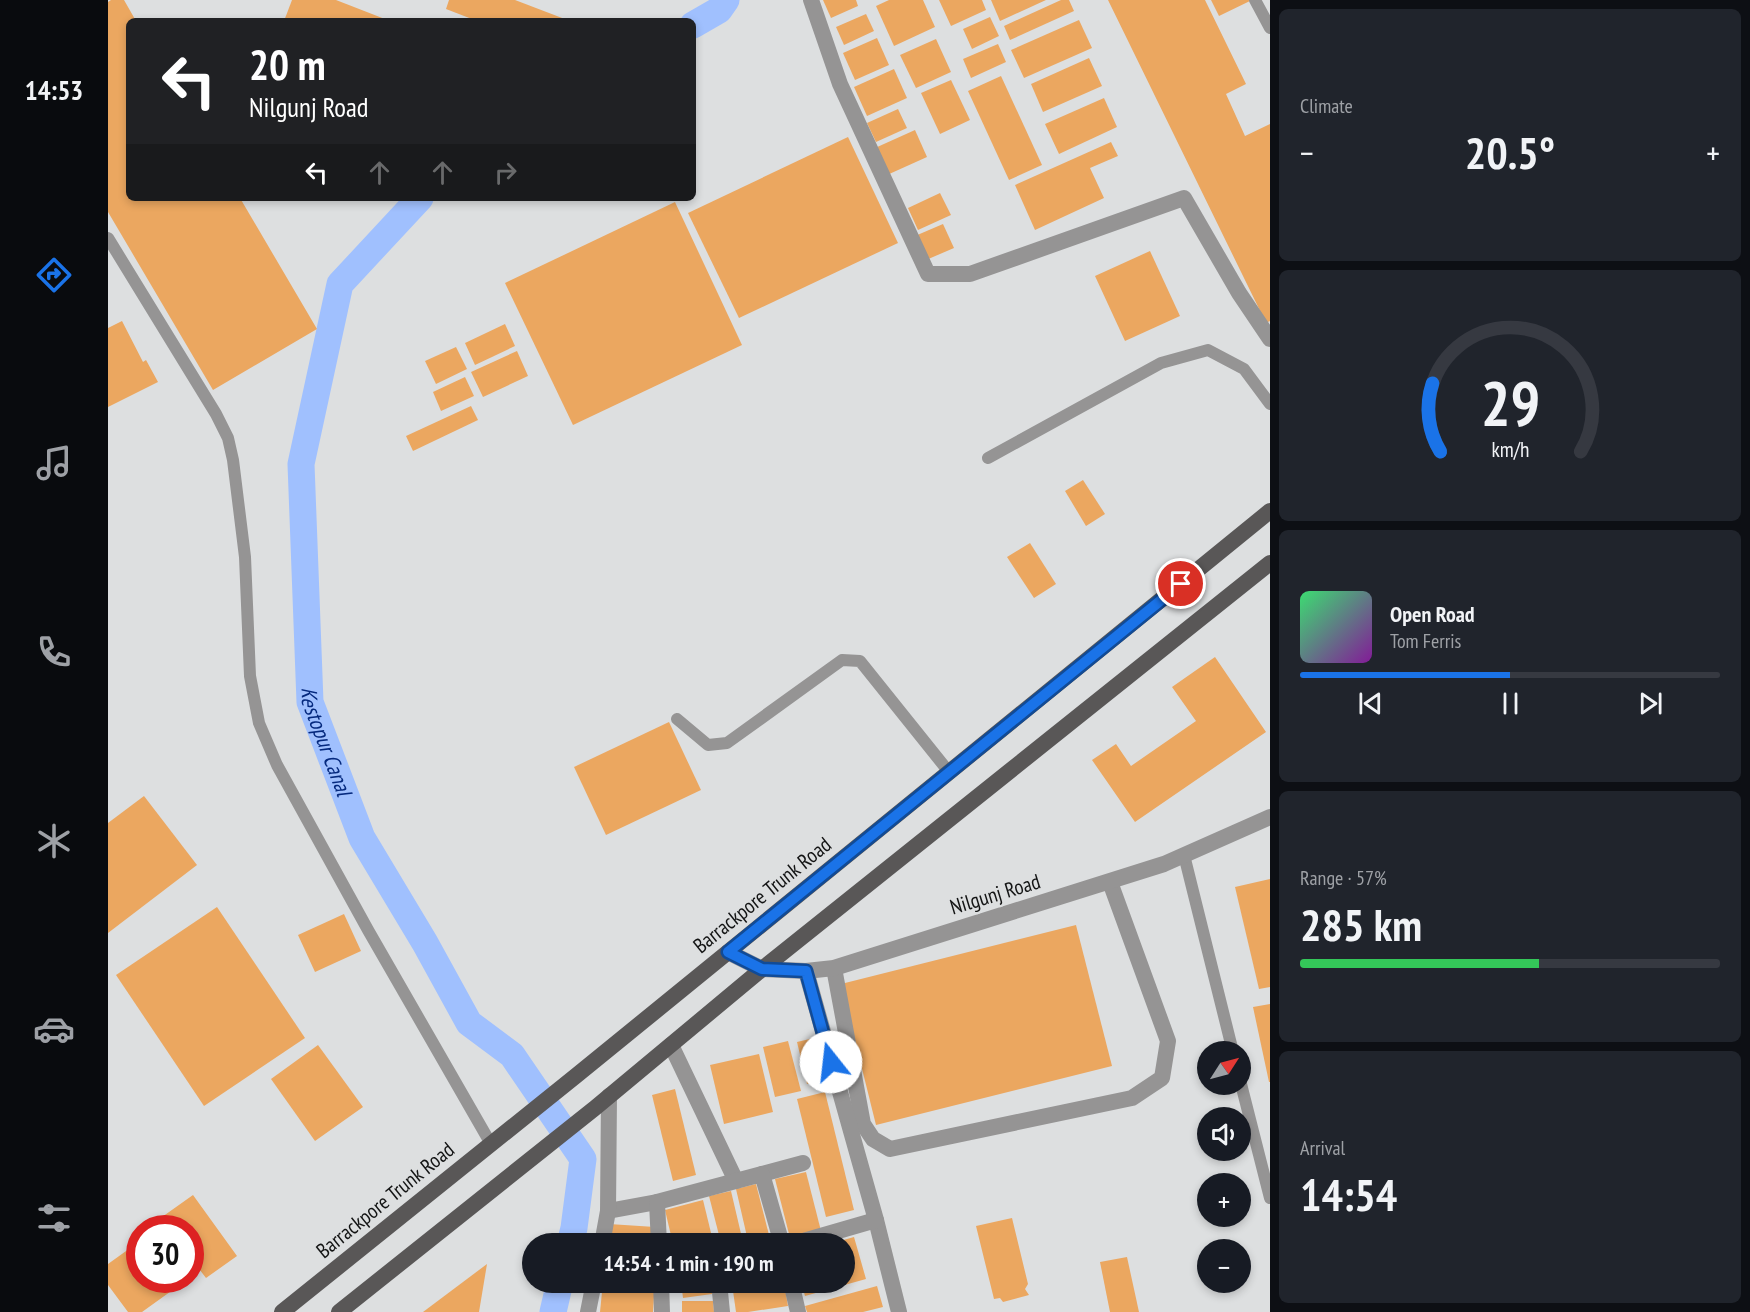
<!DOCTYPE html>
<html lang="en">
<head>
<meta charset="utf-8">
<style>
	body { margin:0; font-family:"PT Sans Narrow",sans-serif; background:#20242c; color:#f1f3f6; height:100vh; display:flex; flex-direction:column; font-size:22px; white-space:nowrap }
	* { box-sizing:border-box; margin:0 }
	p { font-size:20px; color:#9ea1a6 }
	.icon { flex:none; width:33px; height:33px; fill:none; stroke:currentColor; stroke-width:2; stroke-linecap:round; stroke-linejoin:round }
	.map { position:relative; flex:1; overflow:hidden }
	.side { display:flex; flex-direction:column; gap:9px; padding:9px; background:#0d0f14; width:480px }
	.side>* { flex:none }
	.hud { position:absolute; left:18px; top:18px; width:570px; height:183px; border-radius:9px; box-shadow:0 3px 9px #0003; background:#202124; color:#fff; overflow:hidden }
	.needle { width:39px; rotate:54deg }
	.controls { position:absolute; left:1089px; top:1041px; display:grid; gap:12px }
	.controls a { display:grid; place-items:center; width:54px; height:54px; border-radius:50%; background:#171b24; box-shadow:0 3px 9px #0003; font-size:30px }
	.speed { position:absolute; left:18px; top:1215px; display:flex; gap:12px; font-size:30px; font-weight:700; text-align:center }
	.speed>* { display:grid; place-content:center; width:78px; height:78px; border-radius:50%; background:#171b24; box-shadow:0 3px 9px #0003; line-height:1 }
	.speed .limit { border:9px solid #d22; background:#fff; color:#111 }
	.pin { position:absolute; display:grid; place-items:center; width:51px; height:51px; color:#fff; margin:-26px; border:3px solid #fff; border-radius:50%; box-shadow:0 2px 6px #0007 }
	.me { position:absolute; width:66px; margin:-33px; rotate:344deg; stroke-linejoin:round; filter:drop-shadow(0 0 4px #0008) }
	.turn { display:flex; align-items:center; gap:21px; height:126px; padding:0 24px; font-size:27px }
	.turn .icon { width:78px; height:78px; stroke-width:2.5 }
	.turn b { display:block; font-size:42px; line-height:51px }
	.lanes { display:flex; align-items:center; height:57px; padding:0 24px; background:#0003; justify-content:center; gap:30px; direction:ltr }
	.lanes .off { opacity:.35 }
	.big { font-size:45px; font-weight:800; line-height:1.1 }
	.side .card { flex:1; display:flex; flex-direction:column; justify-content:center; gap:9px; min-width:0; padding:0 21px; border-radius:9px; background:#20242c }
	.side .dial { align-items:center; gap:0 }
	.dial svg { height:156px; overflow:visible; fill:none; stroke:#363941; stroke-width:7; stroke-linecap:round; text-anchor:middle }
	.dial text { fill:#f1f3f6; stroke:none }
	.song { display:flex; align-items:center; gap:18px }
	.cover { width:72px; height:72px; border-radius:9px; background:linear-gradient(135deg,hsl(140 70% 55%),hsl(290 70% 35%)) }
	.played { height:6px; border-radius:3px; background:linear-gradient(90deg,#1a73e8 50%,#363941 50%) }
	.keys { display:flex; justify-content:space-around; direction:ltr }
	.heat { display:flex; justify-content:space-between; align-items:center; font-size:33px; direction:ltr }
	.charge { height:9px; border-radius:4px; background:linear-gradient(90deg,#34c759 57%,#363941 0) }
	.trip { position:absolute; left:414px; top:1233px; width:333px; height:60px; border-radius:30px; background:#171b24; box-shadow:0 3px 9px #0003; font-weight:800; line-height:60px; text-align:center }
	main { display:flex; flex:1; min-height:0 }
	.tabs { display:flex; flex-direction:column; width:108px; justify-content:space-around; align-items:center; background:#090b0e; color:#9ea1a6 }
	.tabs .icon { width:42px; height:42px }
	.tabs .on { color:#1a73e8 }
	.tabs b { font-size:27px; color:#f1f3f6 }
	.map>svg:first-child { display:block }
</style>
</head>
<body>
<main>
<nav class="tabs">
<b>14:53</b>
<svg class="icon on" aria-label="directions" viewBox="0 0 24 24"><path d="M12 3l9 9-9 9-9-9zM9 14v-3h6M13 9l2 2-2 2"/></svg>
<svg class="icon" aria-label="music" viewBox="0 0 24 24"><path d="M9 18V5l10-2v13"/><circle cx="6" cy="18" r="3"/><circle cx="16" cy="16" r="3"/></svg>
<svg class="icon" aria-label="phone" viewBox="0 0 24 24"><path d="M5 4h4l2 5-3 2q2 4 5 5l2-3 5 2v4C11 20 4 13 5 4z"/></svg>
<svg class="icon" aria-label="climate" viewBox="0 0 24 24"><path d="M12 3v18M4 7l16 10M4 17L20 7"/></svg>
<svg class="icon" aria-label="car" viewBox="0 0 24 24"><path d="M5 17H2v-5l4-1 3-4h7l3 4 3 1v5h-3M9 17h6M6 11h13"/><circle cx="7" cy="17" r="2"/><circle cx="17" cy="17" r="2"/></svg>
<svg class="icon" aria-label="filters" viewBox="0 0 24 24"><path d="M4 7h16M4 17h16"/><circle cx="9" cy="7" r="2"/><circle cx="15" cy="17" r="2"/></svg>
</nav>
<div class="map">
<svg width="1162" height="1312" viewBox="0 0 1162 1312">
	<rect width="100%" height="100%" fill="#dddfe0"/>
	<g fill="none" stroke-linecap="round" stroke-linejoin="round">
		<g stroke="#a0c0fe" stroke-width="27">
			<path d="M585,25L611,10L618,0"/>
			<path id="s1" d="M312,198L232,284L193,464L202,702L254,838L317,943L361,1023L404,1055L475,1159L466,1228L462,1244"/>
			<path d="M445,1312L452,1282"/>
		</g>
	</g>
	<g fill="#eba760">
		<path d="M3,0H16L28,21H21V198H132L209,329L105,390L0,212V2Z"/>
		<path d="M184,0H228L282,21H176Z"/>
		<path d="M341,0H407L462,21H369L338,9Z"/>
		<path d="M715,0H748L750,6L723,18Z"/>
		<path d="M781,0H815L827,27L786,46L768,6Z"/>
		<path d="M831,0H874L878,10L843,26Z"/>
		<path d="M883,0H938L892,21Z"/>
		<path d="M953,0H961L966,11L902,40L896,26Z"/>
		<path d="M1000,0H1097L1138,84L1118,94L1137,136L1162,124V321L1158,323Z"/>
		<path d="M1103,0H1144L1111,16Z"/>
		<path d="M758,14L766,31L736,45L728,27Z"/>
		<path d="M882,17L891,36L864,49L855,29Z"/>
		<path d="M971,20L984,48L916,78L903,50Z"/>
		<path d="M769,38L781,65L747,80L735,53Z"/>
		<path d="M828,39L843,72L808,88L792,55Z"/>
		<path d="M890,44L898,62L863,78L855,59Z"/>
		<path d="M981,58L994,86L935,112L923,84Z"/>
		<path d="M786,69L799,98L759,116L746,87Z"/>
		<path d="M893,76L934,165L901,180L860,91Z"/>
		<path d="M843,80L862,120L832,134L813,93Z"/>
		<path d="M996,98L1009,127L951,154L937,124Z"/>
		<path d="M790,109L799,128L768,142L759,123Z"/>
		<path d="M807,130L819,157L779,175L767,148Z"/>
		<path d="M740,137L790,243L631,318L580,213Z"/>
		<path d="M1003,142L1010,156L982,168L996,198L927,230L907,185Z"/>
		<path d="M832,193L843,215L810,230L800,208Z"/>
		<path d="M567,202L634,345L465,425L397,283Z"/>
		<path d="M835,224L846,248L818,260L807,236Z"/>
		<path d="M1042,251L1072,316L1017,341L987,276Z"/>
		<path d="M14,321L35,362L38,360L50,382L0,407V328Z"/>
		<path d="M397,324L407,346L367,365L357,343Z"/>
		<path d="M348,347L359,369L328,384L317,361Z"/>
		<path d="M409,351L420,376L375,397L363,372Z"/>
		<path d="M357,377L366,396L333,411L325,392Z"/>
		<path d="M363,406L370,420L305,451L298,436Z"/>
		<path d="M975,480L997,514L978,526L957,491Z"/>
		<path d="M922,543L948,584L926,598L899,557Z"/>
		<path d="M1107,657L1158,732L1027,822L984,760L1008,744L1023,766L1088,721L1064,687Z"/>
		<path d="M561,722L593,790L498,835L466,767Z"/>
		<path d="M36,796L89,865L0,933V823Z"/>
		<path d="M1162,879V987L1151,989L1127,887Z"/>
		<path d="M109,907L197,1038L96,1106L8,975Z"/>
		<path d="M236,914L253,951L207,972L190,935Z"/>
		<path d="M968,925L1004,1066L768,1125L733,984Z"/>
		<path d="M1162,1004V1082H1161L1145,1007Z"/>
		<path d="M710,1037L721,1079L699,1084L689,1042Z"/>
		<path d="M680,1041L693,1091L667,1097L655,1047Z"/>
		<path d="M210,1045L255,1107L207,1141L163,1079Z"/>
		<path d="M651,1054L665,1112L616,1124L602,1065Z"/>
		<path d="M567,1089L588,1175L565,1181L544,1095Z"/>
		<path d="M717,1092L746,1210L718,1217L689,1099Z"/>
		<path d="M698,1172L713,1231L682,1238L667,1179Z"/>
		<path d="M648,1184L661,1235L640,1241L628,1189Z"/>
		<path d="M623,1191L634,1238L613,1243L601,1196Z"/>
		<path d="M85,1195L129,1256L98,1278L82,1257V1228H62L54,1217Z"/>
		<path d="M595,1200L605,1241L595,1244H565L557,1210Z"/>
		<path d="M904,1218L920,1284L917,1289L921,1295L895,1302L892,1298L886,1299L868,1226Z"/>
		<path d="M501,1224L547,1227L546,1244H500Z"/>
		<path d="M746,1237L758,1279L697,1296L693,1282H736V1244L725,1243Z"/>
		<path d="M32,1241V1280H70L73,1284L34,1312H20L0,1285V1264Z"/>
		<path d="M1019,1257L1031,1312H1002L992,1262Z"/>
		<path d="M379,1264L371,1312H315Z"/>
		<path d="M495,1282H547L545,1312H492Z"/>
		<path d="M573,1282H603L604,1294L575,1298Z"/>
		<path d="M676,1283L680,1306L640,1312H628L625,1291Z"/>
		<path d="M769,1286L775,1307L755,1312H699L697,1306Z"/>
		<path d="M574,1301H605L606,1312H574Z"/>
	</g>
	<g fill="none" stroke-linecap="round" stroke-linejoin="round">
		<g stroke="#959494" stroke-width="12">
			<path d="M1147,0L1162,28"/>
			<path d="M0,238L108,414L120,438L125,460L137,557L142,676L151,723L169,765L260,930L383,1144"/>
			<path d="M880,458L1053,363L1100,350L1136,369L1162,404"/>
			<path d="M569,719L600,745L619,743L734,660L752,661L841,772"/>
			<path d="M1076,855L1125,1052"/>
			<path d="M1132,1080L1162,1198"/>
		</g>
		<g stroke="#959494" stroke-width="16">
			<path d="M703,0L732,84L820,274H862L1076,198L1131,293L1162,339"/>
			<path d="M726,968L755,1124L765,1139L782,1149L1024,1098L1054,1078L1060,1041L1002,882"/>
			<path d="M563,1045L628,1181"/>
			<path d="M654,1174L695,1163"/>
			<path d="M500,1211L549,1202"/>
			<path d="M768,1220L791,1312"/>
			<path d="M494,1244L500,1211L501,1096"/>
			<path d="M551,1244L549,1202L654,1174L674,1244"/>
			<path d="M685,1244L768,1220L698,971"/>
			<path d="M553,1282L554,1312"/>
			<path d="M611,1282L614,1312"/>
			<path d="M683,1282L690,1312"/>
			<path d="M480,1312L486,1282"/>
		</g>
		<path stroke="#959494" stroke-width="16" d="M620,952L654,969L698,971L726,968L1056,864L1162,817"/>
		<g stroke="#595757" stroke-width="16">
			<path d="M174,1312L469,1075L1162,511"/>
			<path d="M231,1312L487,1108L654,969L1162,563"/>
		</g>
	</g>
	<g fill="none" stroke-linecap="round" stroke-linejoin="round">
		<g stroke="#114b97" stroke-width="15">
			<path id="route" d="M723,1062L698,971L654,969L620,952L1073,584"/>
		</g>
		<use href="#route" stroke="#1a73e8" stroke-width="10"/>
	</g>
	<g text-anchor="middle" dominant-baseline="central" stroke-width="4.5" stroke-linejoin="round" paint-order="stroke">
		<g font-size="21" fill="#131414" stroke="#dddfe0">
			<text transform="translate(887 894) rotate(-17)">Nilgunj Road</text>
			<text transform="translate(654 895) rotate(-39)">Barrackpore Trunk Road</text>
			<text transform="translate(277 1200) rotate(-39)">Barrackpore Trunk Road</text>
		</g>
		<g font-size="22" font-style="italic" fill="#05297e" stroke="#dddfe0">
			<text stroke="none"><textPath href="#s1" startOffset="582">Kestopur Canal</textPath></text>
		</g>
	</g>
</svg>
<div class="controls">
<a><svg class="needle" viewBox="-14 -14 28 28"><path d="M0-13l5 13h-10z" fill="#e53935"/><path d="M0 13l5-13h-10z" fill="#9ea1a6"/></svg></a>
<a><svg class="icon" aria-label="sound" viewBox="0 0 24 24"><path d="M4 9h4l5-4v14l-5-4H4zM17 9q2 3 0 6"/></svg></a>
<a>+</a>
<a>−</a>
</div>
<div class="speed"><div class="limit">30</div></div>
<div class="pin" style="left:1073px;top:584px;background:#d93025"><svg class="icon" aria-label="arrive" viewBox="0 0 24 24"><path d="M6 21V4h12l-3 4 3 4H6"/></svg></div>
<svg class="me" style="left:723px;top:1062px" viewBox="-20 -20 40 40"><circle r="19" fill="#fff"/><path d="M0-13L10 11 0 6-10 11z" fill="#1a73e8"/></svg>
<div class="trip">14:54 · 1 min · 190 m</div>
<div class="hud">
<div class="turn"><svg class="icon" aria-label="left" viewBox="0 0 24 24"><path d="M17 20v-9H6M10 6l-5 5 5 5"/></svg><div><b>20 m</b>Nilgunj Road</div></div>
<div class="lanes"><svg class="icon" aria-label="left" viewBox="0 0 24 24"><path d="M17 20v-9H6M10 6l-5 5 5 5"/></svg><svg class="icon off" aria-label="ahead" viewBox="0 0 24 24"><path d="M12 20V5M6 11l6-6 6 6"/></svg><svg class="icon off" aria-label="ahead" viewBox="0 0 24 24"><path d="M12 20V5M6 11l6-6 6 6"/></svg><svg class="icon off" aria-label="right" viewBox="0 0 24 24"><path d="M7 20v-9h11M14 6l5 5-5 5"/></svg></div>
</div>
</div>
<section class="side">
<div class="card"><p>Climate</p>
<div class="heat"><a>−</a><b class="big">20.5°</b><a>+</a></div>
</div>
<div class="card dial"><svg viewBox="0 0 100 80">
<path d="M14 69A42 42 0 1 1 86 69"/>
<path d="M14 69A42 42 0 0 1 10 34" stroke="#1a73e8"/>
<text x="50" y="56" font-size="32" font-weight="700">29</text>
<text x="50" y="72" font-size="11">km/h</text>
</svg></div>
<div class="card">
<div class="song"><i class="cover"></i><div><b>Open Road</b><p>Tom Ferris</p></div></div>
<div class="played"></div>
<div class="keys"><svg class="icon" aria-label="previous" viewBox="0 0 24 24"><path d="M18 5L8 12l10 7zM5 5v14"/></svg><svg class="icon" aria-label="pause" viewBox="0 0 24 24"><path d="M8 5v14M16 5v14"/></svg><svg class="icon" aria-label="next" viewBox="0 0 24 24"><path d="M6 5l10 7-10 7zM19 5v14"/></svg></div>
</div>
<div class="card"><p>Range · 57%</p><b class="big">285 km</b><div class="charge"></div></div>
<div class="card"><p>Arrival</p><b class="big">14:54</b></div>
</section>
</main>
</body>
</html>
